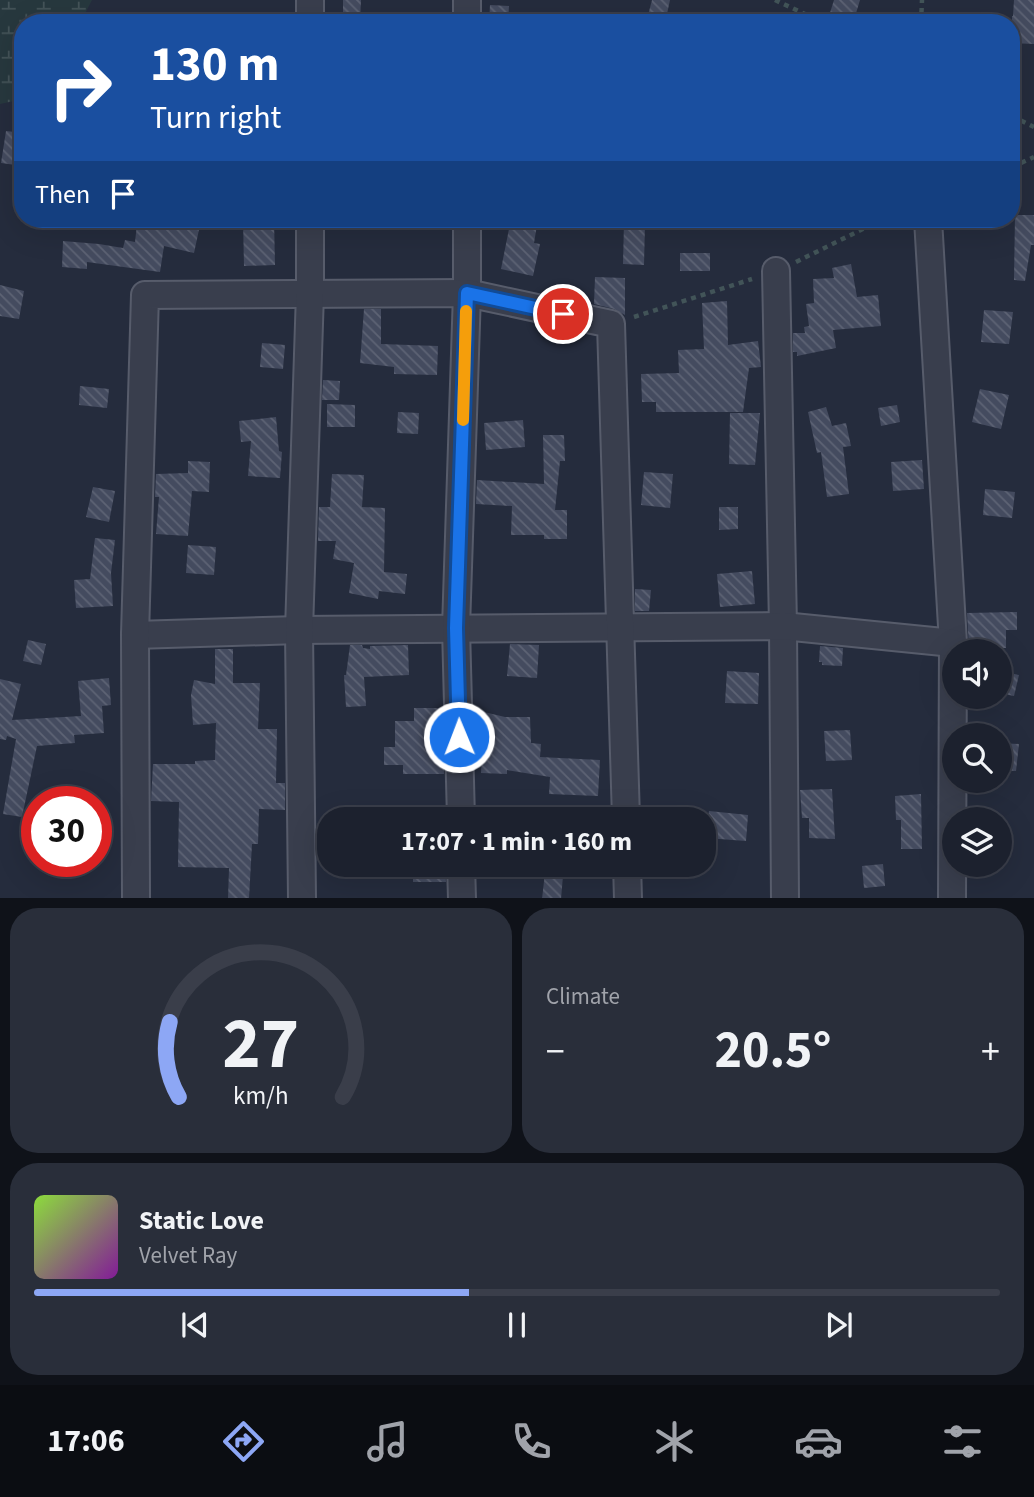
<!DOCTYPE html>
<html lang="en">
<head>
<meta charset="utf-8">
<style>
	body { margin:0; font-family:"Source Sans 3",sans-serif; background:#292e3a; color:#f1f3f6; height:100vh; display:flex; flex-direction:column; font-size:26px; white-space:nowrap }
	* { box-sizing:border-box; margin:0 }
	p { font-size:23px; color:#a0a3aa }
	.icon { flex:none; width:38px; height:38px; fill:none; stroke:currentColor; stroke-width:2; stroke-linecap:round; stroke-linejoin:round }
	.map { position:relative; height:898px; overflow:hidden }
	.panel { display:flex; flex-direction:column; gap:10px; padding:10px; background:#0f1219; flex:1 }
	.panel>* { flex:none }
	.guide { position:absolute; left:14px; top:14px; width:1006px; height:214px; border-radius:28px; box-shadow:0 7px 28px #0002,0 0 0 2px #3a3e4a; background:#1a4fa0; color:#fff; overflow:hidden }
	.controls { position:absolute; left:942px; top:639px; display:grid; gap:14px }
	.controls a { display:grid; place-items:center; width:70px; height:70px; border-radius:50%; background:#1c212e; box-shadow:0 7px 28px #0002,0 0 0 2px #3a3e4a; font-size:35px }
	.speed { position:absolute; left:21px; top:786px; display:flex; gap:14px; font-size:35px; font-weight:700; text-align:center }
	.speed>* { display:grid; place-content:center; width:91px; height:91px; border-radius:50%; background:#1c212e; box-shadow:0 7px 28px #0002,0 0 0 2px #3a3e4a; line-height:1 }
	.speed .limit { border:10px solid #d22; background:#fff; color:#111 }
	.pin { position:absolute; display:grid; place-items:center; width:60px; height:60px; color:#fff; margin:-30px; border:4px solid #fff; border-radius:50%; box-shadow:0 2px 7px #0007 }
	.me { position:absolute; width:77px; margin:-38px; rotate:359deg; stroke-linejoin:round; filter:drop-shadow(0 0 5px #0008) }
	.turn { display:flex; align-items:center; gap:24px; height:147px; padding:0 21px; font-size:32px }
	.turn .icon { width:91px; height:91px; stroke-width:2.5 }
	.turn b { display:block; font-size:49px; line-height:60px }
	.then { display:flex; align-items:center; height:66px; padding:0 21px; background:#0003; gap:14px; font-size:26px }
	.big { font-size:52px; font-weight:700; line-height:1.1 }
	.panel .card { flex:1; display:flex; flex-direction:column; justify-content:center; gap:10px; min-width:0; padding:0 24px; border-radius:28px; background:#292e3a }
	.panel .dial { align-items:center; gap:0 }
	.dial svg { height:182px; overflow:visible; fill:none; stroke:#3a3e4a; stroke-width:7; stroke-linecap:round; text-anchor:middle }
	.dial text { fill:#f1f3f6; stroke:none }
	.song { display:flex; align-items:center; gap:21px }
	.cover { width:84px; height:84px; border-radius:10px; background:linear-gradient(135deg,hsl(90 70% 55%),hsl(290 70% 35%)) }
	.played { height:7px; border-radius:4px; background:linear-gradient(90deg,#8da7f5 45%,#3a3e4a 45%) }
	.keys { display:flex; justify-content:space-around; direction:ltr }
	.heat { display:flex; justify-content:space-between; align-items:center; font-size:38px; direction:ltr }
	.panel .tiles { flex:1; display:grid; gap:10px; grid-template-columns:1fr 1fr }
	.card:last-child { grid-column:span 2 }
	.trip { position:absolute; left:317px; top:807px; width:399px; height:70px; border-radius:28px; background:#1c212e; box-shadow:0 7px 28px #0002,0 0 0 2px #3a3e4a; font-weight:700; line-height:70px; text-align:center }
	.menu { display:flex; height:112px; justify-content:space-around; align-items:center; background:#0b0d12; color:#a0a3aa }
	.menu .icon { width:49px; height:49px }
	.menu .current { color:#8da7f5 }
	.menu b { font-size:32px; color:#f1f3f6 }
	.map>svg:first-child { display:block }
</style>
</head>
<body>
<div class="map">
<svg width="1034" height="899" viewBox="0 0 1034 899">
	<defs>
		<pattern id="wetland-marsh" width="20" height="14" patternUnits="userSpaceOnUse" patternTransform="scale(1.75)"><rect width="20" height="14" fill="#27383e"/><path d="M1 5h8M5 5V1M11 12h8M15 12V8" fill="none" stroke="#445358"/></pattern>
		<pattern id="building-back-hatch" width="6" height="6" patternUnits="userSpaceOnUse" patternTransform="scale(1.75)"><rect width="6" height="6" fill="#444b5f"/><path d="M-1 5l2 2M0 0l6 6M5-1l2 2" fill="none" stroke="#5d6374"/></pattern>
	</defs>
	<rect width="100%" height="100%" fill="#252c3d"/>
	<path fill="url(#wetland-marsh)" d="M0,0H92L80,23H23V99L0,104Z"/>
	<g fill="url(#building-back-hatch)">
		<path d="M343,0H361L360,23H343Z"/>
		<path d="M652,0H670L665,23H646Z"/>
		<path d="M834,0H860L853,23L829,16Z"/>
		<path d="M1014,0H1034V44L1012,43V16H1013Z"/>
		<path d="M490,5L509,6L508,23H489Z"/>
		<path d="M6,131L23,133V166L1,163Z"/>
		<path d="M1015,215H1034V245H1031L1025,281L1014,280Z"/>
		<path d="M243,219H274L275,265L244,266Z"/>
		<path d="M511,219H538L534,243L540,244L533,276L501,269Z"/>
		<path d="M181,221L200,225L194,253L164,246L160,272L87,262V269L62,267L63,241L99,244L123,248L125,240L135,242L137,224L179,229Z"/>
		<path d="M624,223L645,224L644,265L623,264Z"/>
		<rect x="680" y="253" width="30" height="18"/>
		<path d="M851,264L857,297L878,295L881,326L833,330L836,348L797,356V352H793V333H805L804,327L809,326L806,304L814,303L813,279L834,278L832,268Z"/>
		<path d="M595,277L625,278V315L614,309L594,304Z"/>
		<path d="M0,285L24,291L19,319L0,316Z"/>
		<path d="M727,301L728,345L758,341L761,367L749,368L743,412H656V402H642L641,374L679,373L678,350L704,349L702,303Z"/>
		<path d="M364,309H381V344L438,346L437,375L394,374V367L360,363Z"/>
		<path d="M984,310L1013,312L1009,344L981,342Z"/>
		<path d="M262,343L285,345L283,369L260,367Z"/>
		<path d="M323,380L340,381L339,400H322Z"/>
		<path d="M80,386L109,389L107,408L79,405Z"/>
		<path d="M980,389L1009,395L1001,429L972,422Z"/>
		<path d="M327,404L355,405V427H327Z"/>
		<path d="M897,405L900,422L881,426L878,408Z"/>
		<path d="M826,407L832,426L846,423L851,446L843,447L849,494L827,497L821,452L817,453L808,412Z"/>
		<path d="M398,412L419,413L418,434L397,433Z"/>
		<path d="M730,413H760L755,465L729,464Z"/>
		<path d="M276,417L279,451L282,452L280,478L248,476L251,441L241,442L239,421Z"/>
		<path d="M523,420L525,447L486,450L484,423Z"/>
		<path d="M543,435H564L565,461H560L555,510H567V539H544V535H511L512,506L476,504L477,480L544,484Z"/>
		<path d="M922,460L924,489L893,491L891,462Z"/>
		<path d="M188,461L210,462L209,492L192,491L188,536L156,534L159,497H155L156,474L188,473Z"/>
		<path d="M644,472L673,474L670,508L641,505Z"/>
		<path d="M332,474L364,475L362,507L385,508L384,572L407,574L405,594L379,591L378,599L349,593L354,563L333,559L336,541H318L319,507H330Z"/>
		<path d="M93,487L115,491L109,522L86,517Z"/>
		<path d="M985,489L1015,492L1012,518L983,515Z"/>
		<path d="M719,507H738V529L719,530Z"/>
		<path d="M95,538L115,540L111,573L113,606L76,608L74,580L90,579Z"/>
		<path d="M188,545L216,547L214,575L186,573Z"/>
		<path d="M752,571L755,604L720,607L717,574Z"/>
		<path d="M635,589L651,590L649,611H635Z"/>
		<path d="M1017,612V630H1006V648H969L967,613Z"/>
		<path d="M28,640L46,644L41,665L23,661Z"/>
		<path d="M510,644L539,645L537,678L507,676Z"/>
		<path d="M350,645H362L363,648L370,649V646L408,645L409,675L364,677L366,706L346,707L344,675H346Z"/>
		<path d="M820,646L843,648L842,666L822,665V662H819Z"/>
		<path d="M215,649H233V683H260L258,729H277L276,783H285V810L259,809L258,844H252L249,899H228L229,868L178,867L179,802L151,801L153,764H195V761L215,760L216,723L193,725L191,695L194,680L215,684Z"/>
		<path d="M727,671L759,673L758,704L725,703Z"/>
		<path d="M999,671L1019,675L1014,696L999,693Z"/>
		<path d="M109,678L111,705L102,706L104,733L74,735L75,743L37,746L22,817L3,814L16,739L7,736L6,740L0,739V679L21,684L12,720L81,716L78,681Z"/>
		<path d="M414,708H442L444,774H403V765H384V747H395V721H414Z"/>
		<path d="M484,712L505,717H530L531,743L541,744L540,757L600,760L598,796L549,794L550,777L507,770V774L481,773Z"/>
		<path d="M850,730L852,760L826,761L824,731Z"/>
		<path d="M999,743L1019,744L1016,771L999,770Z"/>
		<path d="M832,789L835,839L809,838V818H802L800,790Z"/>
		<path d="M921,794L922,849H901V820H896L895,796Z"/>
		<path d="M709,811L748,815L746,841L706,838Z"/>
		<path d="M413,864H445L446,882H413Z"/>
		<path d="M546,864H564L561,899H542Z"/>
		<path d="M883,864L885,886L864,888L862,866Z"/>
	</g>
	<g fill="none" stroke-linecap="round" stroke-linejoin="round">
		<g stroke="#575c6b" stroke-width="30">
			<g id="street">
				<path d="M310,0V23"/>
				<path d="M467,23V0"/>
				<path d="M928,219L953,643L952,899"/>
				<path d="M776,271L783,626L785,899"/>
				<path d="M135,635L299,630L783,626L953,643"/>
				<path d="M461,819L456,628L467,293V219"/>
				<path d="M461,864L462,899"/>
				<path d="M627,864L628,899"/>
				<path d="M136,899L135,635L145,295L467,293L611,324L626,819"/>
				<path d="M302,899L299,630L310,293V219"/>
			</g>
		</g>
		<g stroke="#425458" stroke-width="4.5" stroke-dasharray="5 5" stroke-linecap="butt">
			<path d="M775,0L824,23"/>
			<path d="M921,23L922,0"/>
			<path d="M1012,116L1034,127"/>
			<path d="M1012,167L1034,157"/>
			<path d="M796,262L883,219"/>
			<path d="M634,317L752,279"/>
		</g>
		<use href="#street" stroke="#393e4d" stroke-width="26"/>
	</g>
	<g fill="none" stroke-linecap="round" stroke-linejoin="round">
		<g stroke="#114b97" stroke-width="18">
			<path id="route" d="M459,737L456,628L467,293L563,314"/>
		</g>
		<use href="#route" stroke="#1a73e8" stroke-width="12"/>
		<path stroke="#f59e0b" stroke-width="12" d="M463,420L466,311"/>
	</g>
</svg>
<div class="controls">
<a><svg class="icon" aria-label="sound" viewBox="0 0 24 24"><path d="M4 9h4l5-4v14l-5-4H4zM17 9q2 3 0 6"/></svg></a>
<a><svg class="icon" aria-label="search" viewBox="0 0 24 24"><circle cx="10" cy="10" r="6"/><path d="M15 15l6 6"/></svg></a>
<a><svg class="icon" aria-label="layers" viewBox="0 0 24 24"><path d="M12 4l9 5-9 5-9-5zM3 14l9 5 9-5"/></svg></a>
</div>
<div class="speed"><div class="limit">30</div></div>
<div class="pin" style="left:563px;top:314px;background:#d93025"><svg class="icon" aria-label="arrive" viewBox="0 0 24 24"><path d="M6 21V4h12l-3 4 3 4H6"/></svg></div>
<svg class="me" style="left:459px;top:737px" viewBox="-20 -20 40 40"><circle r="17" fill="#1a73e8" stroke="#fff" stroke-width="3"/><path d="M0-11L8 9 0 5-8 9z" fill="#fff"/></svg>
<div class="trip">17:07 · 1 min · 160 m</div>
<div class="guide">
<div class="turn"><svg class="icon" aria-label="right" viewBox="0 0 24 24"><path d="M7 20v-9h11M14 6l5 5-5 5"/></svg><div><b>130 m</b>Turn right</div></div>
<div class="then">Then<svg class="icon" aria-label="arrive" viewBox="0 0 24 24"><path d="M6 21V4h12l-3 4 3 4H6"/></svg></div>
</div>
</div>
<section class="panel">
<div class="tiles">
<div class="card dial"><svg viewBox="0 0 100 80">
<path d="M14 69A42 42 0 1 1 86 69"/>
<path d="M14 69A42 42 0 0 1 10 36" stroke="#8da7f5"/>
<text x="50" y="56" font-size="32" font-weight="700">27</text>
<text x="50" y="72" font-size="11">km/h</text>
</svg></div>
<div class="card"><p>Climate</p>
<div class="heat"><a>−</a><b class="big">20.5°</b><a>+</a></div>
</div>
<div class="card">
<div class="song"><i class="cover"></i><div><b>Static Love</b><p>Velvet Ray</p></div></div>
<div class="played"></div>
<div class="keys"><svg class="icon" aria-label="previous" viewBox="0 0 24 24"><path d="M18 5L8 12l10 7zM5 5v14"/></svg><svg class="icon" aria-label="pause" viewBox="0 0 24 24"><path d="M8 5v14M16 5v14"/></svg><svg class="icon" aria-label="next" viewBox="0 0 24 24"><path d="M6 5l10 7-10 7zM19 5v14"/></svg></div>
</div>
</div>
</section>
<nav class="menu">
<b>17:06</b>
<svg class="icon current" aria-label="directions" viewBox="0 0 24 24"><path d="M12 3l9 9-9 9-9-9zM9 14v-3h6M13 9l2 2-2 2"/></svg>
<svg class="icon" aria-label="music" viewBox="0 0 24 24"><path d="M9 18V5l10-2v13"/><circle cx="6" cy="18" r="3"/><circle cx="16" cy="16" r="3"/></svg>
<svg class="icon" aria-label="phone" viewBox="0 0 24 24"><path d="M5 4h4l2 5-3 2q2 4 5 5l2-3 5 2v4C11 20 4 13 5 4z"/></svg>
<svg class="icon" aria-label="climate" viewBox="0 0 24 24"><path d="M12 3v18M4 7l16 10M4 17L20 7"/></svg>
<svg class="icon" aria-label="car" viewBox="0 0 24 24"><path d="M5 17H2v-5l4-1 3-4h7l3 4 3 1v5h-3M9 17h6M6 11h13"/><circle cx="7" cy="17" r="2"/><circle cx="17" cy="17" r="2"/></svg>
<svg class="icon" aria-label="filters" viewBox="0 0 24 24"><path d="M4 7h16M4 17h16"/><circle cx="9" cy="7" r="2"/><circle cx="15" cy="17" r="2"/></svg>
</nav>
</body>
</html>
